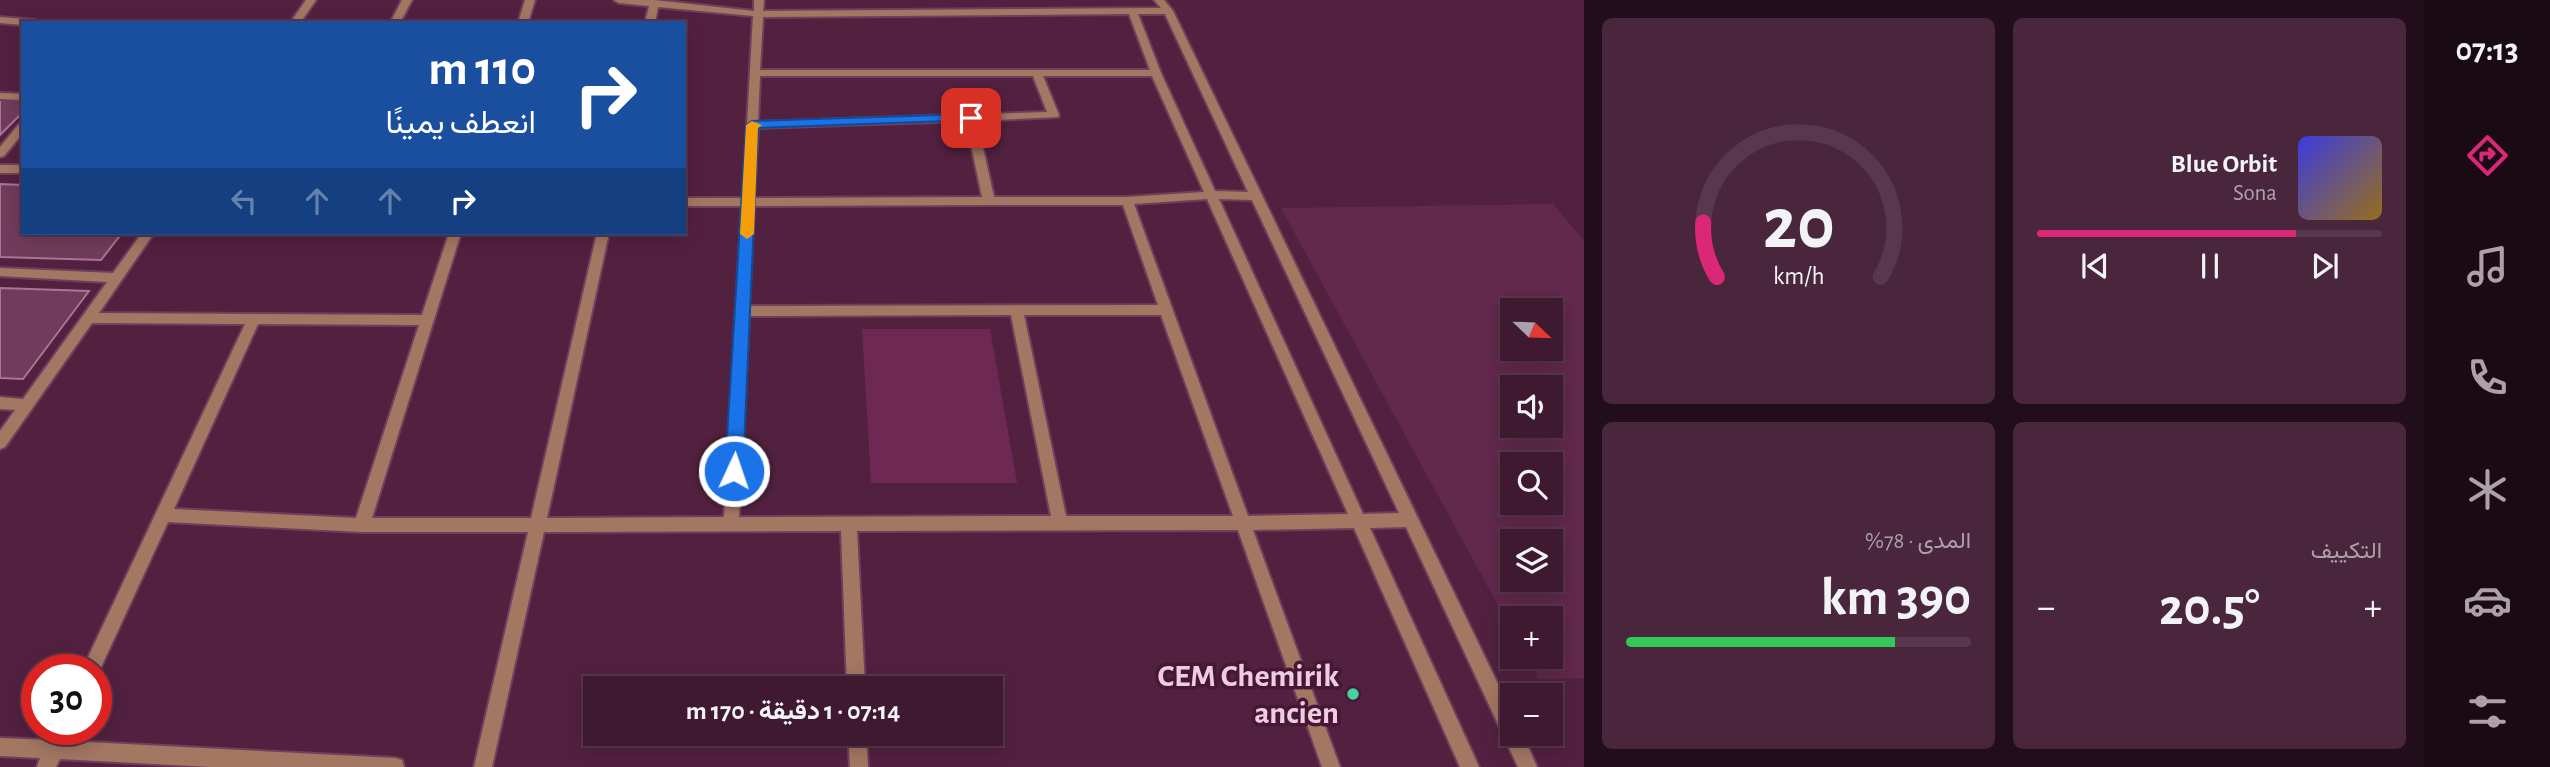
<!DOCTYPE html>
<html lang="ar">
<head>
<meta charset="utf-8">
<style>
	body { margin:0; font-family:"Alegreya Sans",Vazirmatn,sans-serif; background:#49263c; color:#f1f3f6; direction:rtl; height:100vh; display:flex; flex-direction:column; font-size:26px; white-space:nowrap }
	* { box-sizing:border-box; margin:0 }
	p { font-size:23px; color:#ada0ab }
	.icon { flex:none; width:38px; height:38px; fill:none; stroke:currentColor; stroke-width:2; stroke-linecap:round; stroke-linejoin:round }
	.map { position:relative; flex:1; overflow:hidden; direction:ltr }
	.drawer { display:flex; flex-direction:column; gap:18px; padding:18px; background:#220e1a; width:840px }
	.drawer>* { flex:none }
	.banner { position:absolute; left:21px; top:21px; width:665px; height:214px; border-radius:0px; box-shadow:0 4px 18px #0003,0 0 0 2px #57384c; direction:rtl; background:#1a4fa0; color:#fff; overflow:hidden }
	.needle { width:46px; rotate:113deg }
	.tools { position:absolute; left:1500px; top:298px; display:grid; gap:14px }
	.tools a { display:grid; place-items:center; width:63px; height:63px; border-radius:0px; background:#3e1930; box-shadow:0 4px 18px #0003,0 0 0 2px #57384c; font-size:35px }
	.speed { position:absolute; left:21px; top:654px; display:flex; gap:14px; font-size:35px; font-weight:700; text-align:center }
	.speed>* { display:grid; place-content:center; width:91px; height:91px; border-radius:50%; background:#3e1930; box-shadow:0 4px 18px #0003,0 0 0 2px #57384c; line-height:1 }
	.speed .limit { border:10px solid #d22; background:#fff; color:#111 }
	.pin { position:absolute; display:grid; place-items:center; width:60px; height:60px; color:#fff; margin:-30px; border-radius:14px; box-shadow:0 4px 10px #0006 }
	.me { position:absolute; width:77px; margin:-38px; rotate:3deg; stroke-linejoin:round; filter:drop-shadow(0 0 5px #0008) }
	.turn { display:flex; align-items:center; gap:24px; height:147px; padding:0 35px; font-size:32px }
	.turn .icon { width:91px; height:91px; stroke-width:2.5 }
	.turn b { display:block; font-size:49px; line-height:60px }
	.lanes { display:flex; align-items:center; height:66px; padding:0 35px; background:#0003; justify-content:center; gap:35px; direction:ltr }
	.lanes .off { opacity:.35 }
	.big { font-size:52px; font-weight:700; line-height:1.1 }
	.drawer .card { flex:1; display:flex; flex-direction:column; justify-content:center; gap:10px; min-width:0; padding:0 24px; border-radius:10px; background:#49263c }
	.drawer .dial { align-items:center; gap:0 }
	.dial svg { height:182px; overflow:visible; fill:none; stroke:#57384c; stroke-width:7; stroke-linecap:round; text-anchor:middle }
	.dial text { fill:#f1f3f6; stroke:none }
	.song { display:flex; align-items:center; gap:21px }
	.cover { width:84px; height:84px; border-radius:10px; background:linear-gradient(135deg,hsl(240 70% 55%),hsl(40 70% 35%)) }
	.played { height:7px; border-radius:4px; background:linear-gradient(90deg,#db2777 75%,#57384c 75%) }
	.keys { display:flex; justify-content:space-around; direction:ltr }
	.heat { display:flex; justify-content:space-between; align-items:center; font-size:38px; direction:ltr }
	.charge { height:10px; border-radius:5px; background:linear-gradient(90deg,#34c759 78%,#57384c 0) }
	.drawer .tiles { flex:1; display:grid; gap:18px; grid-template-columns:repeat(2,1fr) }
	.trip { position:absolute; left:583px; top:676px; width:420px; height:70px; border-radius:0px; background:#3e1930; box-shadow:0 4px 18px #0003,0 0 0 2px #57384c; font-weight:700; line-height:70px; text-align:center; direction:rtl }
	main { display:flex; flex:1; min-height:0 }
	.dock { display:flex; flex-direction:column; width:126px; justify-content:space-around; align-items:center; background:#190a13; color:#ada0ab }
	.dock .icon { width:49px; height:49px }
	.dock .active { color:#db2777 }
	.dock b { font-size:32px; color:#f1f3f6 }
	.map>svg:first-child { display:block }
</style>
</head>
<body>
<main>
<nav class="dock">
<b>07:13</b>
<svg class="icon active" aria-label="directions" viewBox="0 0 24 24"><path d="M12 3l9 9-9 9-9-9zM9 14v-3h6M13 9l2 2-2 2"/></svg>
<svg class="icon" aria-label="music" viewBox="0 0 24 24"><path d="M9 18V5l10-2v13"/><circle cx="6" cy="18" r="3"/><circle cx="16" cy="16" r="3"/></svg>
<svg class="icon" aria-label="phone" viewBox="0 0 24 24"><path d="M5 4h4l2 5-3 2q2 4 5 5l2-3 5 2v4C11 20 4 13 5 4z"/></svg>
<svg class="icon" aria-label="climate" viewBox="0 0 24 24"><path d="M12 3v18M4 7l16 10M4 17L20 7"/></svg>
<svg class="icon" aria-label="car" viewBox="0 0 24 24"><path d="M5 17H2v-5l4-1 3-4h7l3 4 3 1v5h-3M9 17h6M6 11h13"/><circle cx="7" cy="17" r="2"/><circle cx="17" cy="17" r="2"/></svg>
<svg class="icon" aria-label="filters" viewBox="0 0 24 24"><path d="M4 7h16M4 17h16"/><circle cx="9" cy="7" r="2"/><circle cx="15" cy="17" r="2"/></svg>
</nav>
<section class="drawer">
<div class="tiles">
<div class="card">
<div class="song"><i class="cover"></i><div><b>Blue Orbit</b><p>Sona</p></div></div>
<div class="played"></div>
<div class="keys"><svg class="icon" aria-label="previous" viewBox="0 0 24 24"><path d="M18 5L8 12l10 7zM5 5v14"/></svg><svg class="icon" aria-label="pause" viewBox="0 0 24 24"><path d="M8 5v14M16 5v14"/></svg><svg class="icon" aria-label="next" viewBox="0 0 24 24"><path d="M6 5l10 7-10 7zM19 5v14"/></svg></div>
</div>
<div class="card dial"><svg viewBox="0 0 100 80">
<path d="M14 69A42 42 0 1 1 86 69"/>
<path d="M14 69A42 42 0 0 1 8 45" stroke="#db2777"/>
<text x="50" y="56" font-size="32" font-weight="700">20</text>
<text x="50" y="72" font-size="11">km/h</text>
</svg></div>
<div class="card"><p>التكييف</p>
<div class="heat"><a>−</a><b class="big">20.5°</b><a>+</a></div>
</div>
<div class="card"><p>المدى · 78%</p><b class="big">390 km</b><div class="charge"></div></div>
</div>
</section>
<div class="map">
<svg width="1584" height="767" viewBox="0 0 1584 767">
	<rect width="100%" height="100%" fill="#532140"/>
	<path fill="#62294c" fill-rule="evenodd" d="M1553,204L1584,241V678L1538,679L1526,656H1550V618H1512V631L1281,208ZM1512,310H1550V348H1512ZM1512,387H1550V425H1512ZM1512,464H1550V502H1512ZM1512,541H1550V579H1512Z"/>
	<path fill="#6e2854" d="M862,329H990L1017,483H871Z"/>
	<g fill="#713c5b" stroke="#ad7394" stroke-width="2">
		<path d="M0,98L23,99V112L0,135Z"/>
		<path d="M0,184L23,185V233H122L101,260L0,257Z"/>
		<path d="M0,288L89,291L23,379L0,378Z"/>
	</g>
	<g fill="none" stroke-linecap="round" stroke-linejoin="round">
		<g stroke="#6f405c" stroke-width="4">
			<g id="minor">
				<path d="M306,0H316L300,23H290Z"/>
				<path d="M402,0H412L400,23H390Z"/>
				<path d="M525,0H535L528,23H518Z"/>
				<path d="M614,0H654L754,11V0H764L763,11L1161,8L1154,0H1164L1173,11L1512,713V733H1522L1537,767H1518L1406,527L1370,528L1479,767H1460L1354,528L1253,530L1340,767H1322L1238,530L857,531L865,688H847L841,531L544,532L492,767H474L528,532H362L168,522L97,676L96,670H82L245,324L92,323L5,447L0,449V431L15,410L0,409V397L23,399L107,282L0,276V268L113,273L142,233H154L99,313L422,315L449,233H461L372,518H531L597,233H609L547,518L724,517L742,206H684V198H743L753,16L658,7L655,23H645L649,6L619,3ZM1129,14L1150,70H760L763,17ZM1138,14H1165L1248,192L1215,191L1161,73ZM760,76H1033L1047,112L758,122ZM1043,76H1152L1204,192L1127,197H994L977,121L1058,117L1059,115ZM966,121L982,197L754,198L758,128ZM1207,199L1348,514L1248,516L1134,204ZM1219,199L1252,200L1399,513L1363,514ZM986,205H1123L1158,305L749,306L754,206ZM1011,315L1051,516L739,517L749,316ZM1024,315H1161L1233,516H1066ZM258,324L419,325L356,518L174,509Z"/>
				<path d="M0,17L35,20L40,23H23V25L0,23Z"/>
				<path d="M0,93L23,94V100L0,99Z"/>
				<path d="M23,123V133L4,156L0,157V147L19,124Z"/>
				<rect x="0" y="165" width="23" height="8"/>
				<path d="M54,730H73L68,741L395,758L402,760L404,767H211L60,759L56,767H37L40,758L0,756V738L49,740Z"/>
				<path d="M848,733H866L868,767H850Z"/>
			</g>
		</g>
		<use href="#minor" fill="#a47763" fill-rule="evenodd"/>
	</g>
	<path fill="#1a73e8" stroke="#114b97" stroke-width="2" d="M971,114L977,118L975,120L758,128L743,471L740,476L734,478L728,476L725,471L746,125L752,121Z"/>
	<path fill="#f59e0b" d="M752,121L762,125L758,128L754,234L747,239L740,234L746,125Z"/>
	<circle fill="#43d4a0" stroke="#481736" stroke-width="2.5" cx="1353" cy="694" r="7"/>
	<g text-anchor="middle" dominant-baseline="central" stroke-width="7" stroke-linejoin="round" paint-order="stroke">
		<g font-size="32" font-weight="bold" fill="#edcdde" stroke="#481736" text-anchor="end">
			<text x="1339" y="676">CEM Chemirik<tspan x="1339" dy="37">ancien</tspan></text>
		</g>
	</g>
</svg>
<div class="tools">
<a><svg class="needle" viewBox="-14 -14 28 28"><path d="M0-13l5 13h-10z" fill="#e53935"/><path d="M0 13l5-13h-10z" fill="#ada0ab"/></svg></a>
<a><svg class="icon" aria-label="sound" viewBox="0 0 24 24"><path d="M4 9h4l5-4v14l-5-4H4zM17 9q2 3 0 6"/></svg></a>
<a><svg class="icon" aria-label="search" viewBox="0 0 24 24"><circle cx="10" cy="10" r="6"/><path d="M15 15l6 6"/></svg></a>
<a><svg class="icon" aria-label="layers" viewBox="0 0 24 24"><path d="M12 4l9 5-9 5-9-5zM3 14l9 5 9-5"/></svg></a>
<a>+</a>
<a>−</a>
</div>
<div class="speed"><div class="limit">30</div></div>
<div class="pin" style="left:971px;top:118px;background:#d93025"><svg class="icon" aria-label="arrive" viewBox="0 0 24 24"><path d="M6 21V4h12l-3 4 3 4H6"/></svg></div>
<svg class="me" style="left:734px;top:471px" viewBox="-20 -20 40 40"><circle r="17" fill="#1a73e8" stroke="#fff" stroke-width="3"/><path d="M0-11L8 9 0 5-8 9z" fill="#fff"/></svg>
<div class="trip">07:14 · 1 دقيقة · 170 m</div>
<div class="banner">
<div class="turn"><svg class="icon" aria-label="right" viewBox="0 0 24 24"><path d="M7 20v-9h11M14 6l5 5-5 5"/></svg><div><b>110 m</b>انعطف يمينًا</div></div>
<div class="lanes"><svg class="icon off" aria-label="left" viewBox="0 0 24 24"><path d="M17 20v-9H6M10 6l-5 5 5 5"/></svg><svg class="icon off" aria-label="ahead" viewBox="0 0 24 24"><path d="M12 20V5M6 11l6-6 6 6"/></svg><svg class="icon off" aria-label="ahead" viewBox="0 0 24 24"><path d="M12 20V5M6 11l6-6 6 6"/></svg><svg class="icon" aria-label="right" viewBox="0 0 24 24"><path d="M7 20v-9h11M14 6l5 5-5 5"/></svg></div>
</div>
</div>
</main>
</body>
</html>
